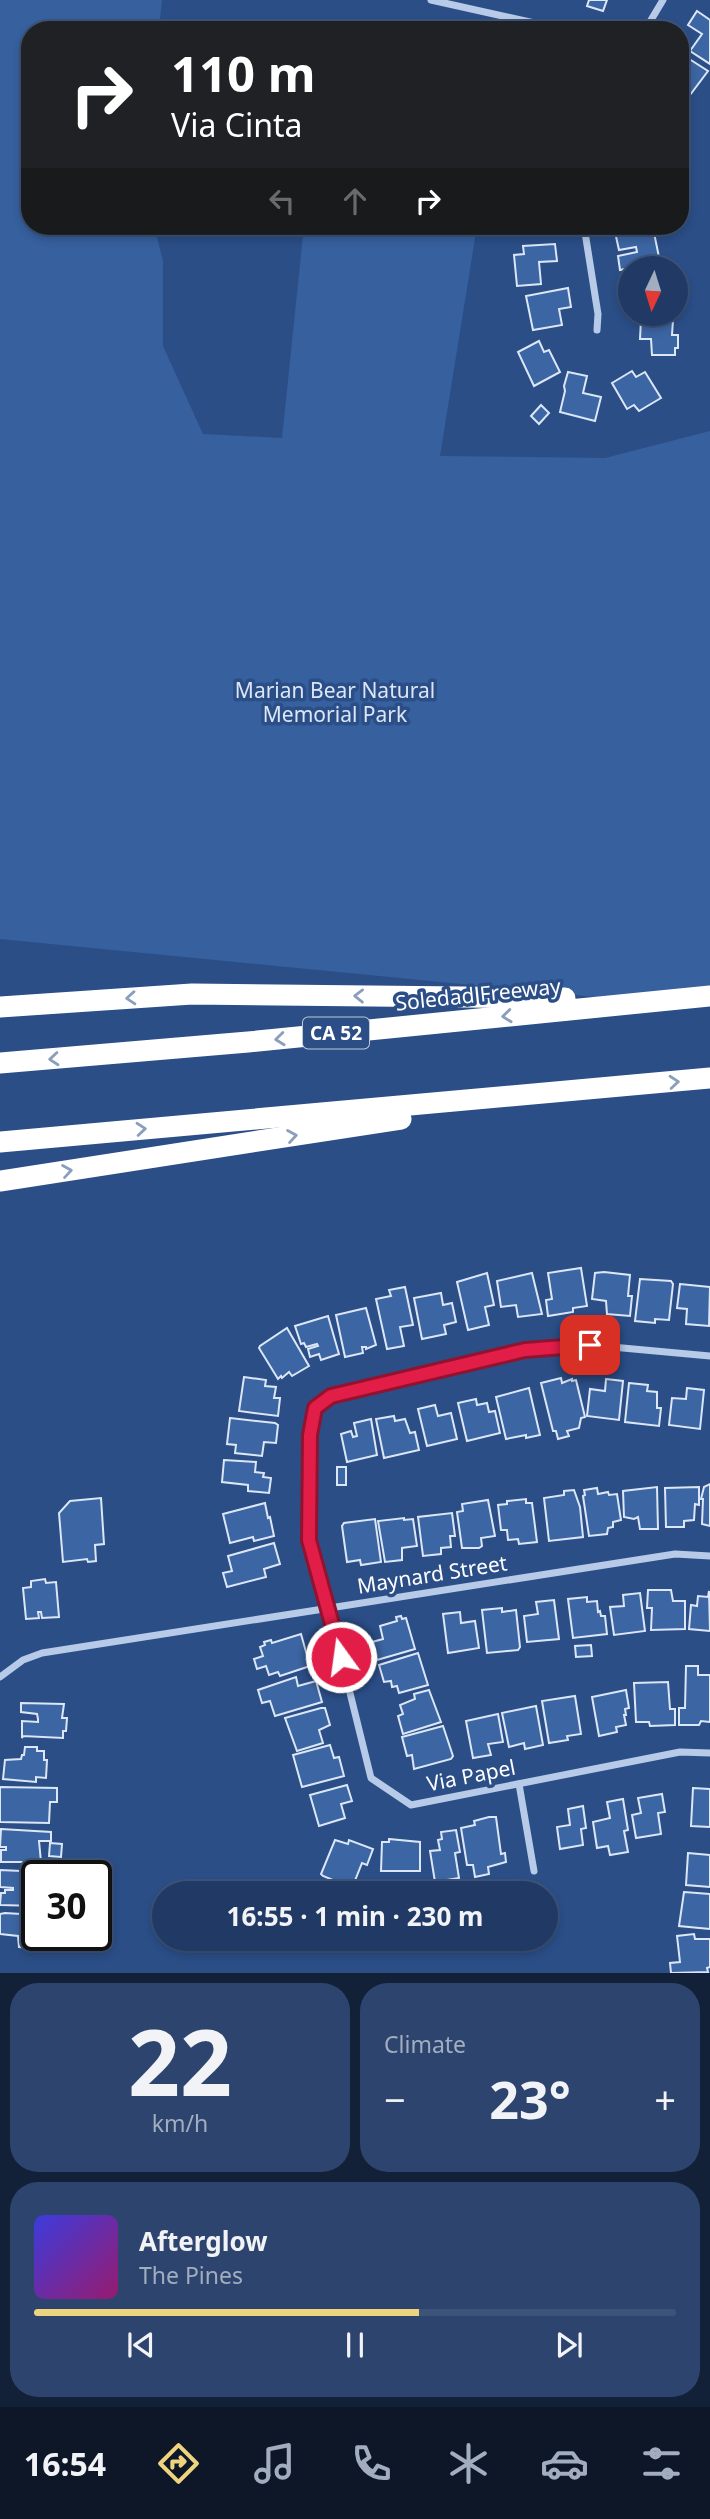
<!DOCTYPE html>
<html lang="en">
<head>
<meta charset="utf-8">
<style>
	body { margin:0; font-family:"Noto Sans",sans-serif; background:#2d456e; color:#f1f3f6; height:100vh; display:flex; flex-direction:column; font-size:26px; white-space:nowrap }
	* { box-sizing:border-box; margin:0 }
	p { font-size:23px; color:#a2adbf }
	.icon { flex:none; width:38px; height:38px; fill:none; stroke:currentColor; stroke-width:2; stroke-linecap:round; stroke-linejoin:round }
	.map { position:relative; height:1973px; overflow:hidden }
	.sheet { display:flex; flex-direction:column; gap:10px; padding:10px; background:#122038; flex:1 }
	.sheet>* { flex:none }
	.guide { position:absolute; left:21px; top:21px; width:668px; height:214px; border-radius:28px; box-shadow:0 4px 10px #0003,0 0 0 2px #3d5479; background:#202124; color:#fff; overflow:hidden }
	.needle { width:46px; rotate:184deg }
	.fabs { position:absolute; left:618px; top:256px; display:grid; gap:14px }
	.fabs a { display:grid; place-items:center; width:70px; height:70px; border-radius:50%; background:#203a65; box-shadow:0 4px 10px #0003,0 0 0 2px #3d5479; font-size:35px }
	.speed { position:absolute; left:21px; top:1860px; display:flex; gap:14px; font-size:35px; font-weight:700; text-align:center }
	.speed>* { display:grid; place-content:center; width:91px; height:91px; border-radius:50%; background:#203a65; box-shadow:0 4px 10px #0003,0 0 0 2px #3d5479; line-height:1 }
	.speed .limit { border:4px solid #111; border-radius:10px; background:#fff; color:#111 }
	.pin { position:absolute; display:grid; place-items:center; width:60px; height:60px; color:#fff; margin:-30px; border-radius:14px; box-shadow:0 4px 10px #0006 }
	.me { position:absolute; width:77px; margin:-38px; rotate:346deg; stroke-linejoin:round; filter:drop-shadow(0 0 5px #0008) }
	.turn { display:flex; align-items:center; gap:24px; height:147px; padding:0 35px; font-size:32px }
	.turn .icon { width:91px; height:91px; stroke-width:2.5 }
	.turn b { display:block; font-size:49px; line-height:60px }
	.lanes { display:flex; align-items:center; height:66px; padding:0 35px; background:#0003; justify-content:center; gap:35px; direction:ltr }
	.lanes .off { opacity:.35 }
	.big { font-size:52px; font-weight:700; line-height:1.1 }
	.sheet .widget { flex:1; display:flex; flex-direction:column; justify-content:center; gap:10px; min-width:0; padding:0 24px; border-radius:28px; background:#2d456e }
	.sheet .dial { align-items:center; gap:0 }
	.dial b { font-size:91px; line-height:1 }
	.song { display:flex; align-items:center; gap:21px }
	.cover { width:84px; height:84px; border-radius:10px; background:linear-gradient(135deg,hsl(240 70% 55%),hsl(320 70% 35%)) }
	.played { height:7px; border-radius:4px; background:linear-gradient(90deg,#eed47f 60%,#3d5479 60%) }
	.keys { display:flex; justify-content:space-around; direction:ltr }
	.heat { display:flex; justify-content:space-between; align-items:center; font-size:38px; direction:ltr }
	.sheet .tiles { flex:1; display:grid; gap:10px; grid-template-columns:1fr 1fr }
	.widget:last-child { grid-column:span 2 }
	.trip { position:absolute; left:152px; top:1881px; width:406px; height:70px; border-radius:35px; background:#203a65; box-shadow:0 4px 10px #0003,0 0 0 2px #3d5479; font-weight:700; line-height:70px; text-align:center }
	.tab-bar { display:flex; height:112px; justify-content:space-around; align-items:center; background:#0d1728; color:#a2adbf }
	.tab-bar .icon { width:49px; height:49px }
	.tab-bar .current { color:#eed47f }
	.tab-bar b { font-size:32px; color:#f1f3f6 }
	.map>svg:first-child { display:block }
</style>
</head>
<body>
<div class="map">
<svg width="710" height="1973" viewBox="0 0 710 1973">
	<rect width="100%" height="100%" fill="#2b4e87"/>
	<path fill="#36609e" d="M0,0H162L159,30H30V226H154L163,261V346L203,434L282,438L304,226H477L440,456L605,458L710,431V1001L668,1004L0,939Z"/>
	<g fill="#3c65a3" stroke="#dbe6f6" stroke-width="2">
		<path d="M589,0H607L603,11L587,6Z"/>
		<path d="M697,11L710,20V64L690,51L702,34L688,25Z"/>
		<path d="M683,55L708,71L687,99L681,95V59Z"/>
		<path d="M636,228V231L653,228L660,262L620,270L618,256L637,252L636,247L619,250L615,232Z"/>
		<path d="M555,244L557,261L539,262L541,284L517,286L514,255L524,254L523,246Z"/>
		<path d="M568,288L571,307L559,309L562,325L533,330L526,296Z"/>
		<path d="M641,319L673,320L672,335H678V348H675V355H652L651,339H640Z"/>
		<path d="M539,341L544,352L549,350L560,372L534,386L518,352Z"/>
		<path d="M632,371L636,377L645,372L661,398L639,411L634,405L627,409L612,383Z"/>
		<path d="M568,372L587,376L583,393L601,397L595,421L560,412L565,391L564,386Z"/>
		<path d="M541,405L549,413L539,424L531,416Z"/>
		<path d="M581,1268L587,1306L573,1308V1312L548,1316L546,1300L552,1299L548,1273Z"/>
		<path d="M604,1272L630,1275L628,1296H632L630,1316L607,1314L606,1301L592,1299L595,1273Z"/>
		<path d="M487,1273L494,1305L485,1307L489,1325L468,1330L457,1282Z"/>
		<path d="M532,1273L542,1314L518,1317L516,1305L501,1307L497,1281Z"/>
		<path d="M640,1279L671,1281L673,1284L669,1320L655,1319V1323L635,1321Z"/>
		<path d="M680,1284L710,1287L709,1326L686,1324L687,1309L677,1308Z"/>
		<path d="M405,1287L413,1325L400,1327L404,1346L387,1349L376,1299L391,1296L389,1290Z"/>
		<path d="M441,1293L443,1305L452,1303L456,1322L444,1325L446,1334L422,1339L414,1298Z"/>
		<path d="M366,1308L376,1345L366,1349V1347H362L363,1353L345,1357L336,1315Z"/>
		<path d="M328,1316L339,1354L321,1360L319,1354L310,1357L308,1349L318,1346L317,1344L306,1347L304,1343L301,1344L295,1326Z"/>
		<path d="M287,1328L309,1366L292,1376L289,1372L282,1378L281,1376L278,1379L259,1348L260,1346Z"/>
		<path d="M244,1377L266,1380L265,1386L276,1387L274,1398H280L278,1416L239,1411Z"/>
		<path d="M561,1378L562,1383L572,1379V1381L576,1380L585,1417L581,1418L579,1428L567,1431L569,1436L558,1439L556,1431H553L541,1383Z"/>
		<path d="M606,1379L623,1381L619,1420L587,1416L590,1389L605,1391Z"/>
		<path d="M629,1383L648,1385L647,1391L657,1392V1408H661L659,1426L625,1422Z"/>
		<path d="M529,1388L540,1435L526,1438V1435L506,1439L496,1397Z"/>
		<path d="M687,1388L704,1390L700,1429L669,1425L672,1398L686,1399Z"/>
		<path d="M476,1399L477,1405L487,1403L489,1412L495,1411L500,1433L467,1441L458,1403Z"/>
		<path d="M435,1405L438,1416L451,1413L457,1439L427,1446L418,1409Z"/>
		<path d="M394,1416L395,1421L405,1419L410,1433L415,1432L419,1450L384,1458L376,1419Z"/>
		<path d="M230,1418L275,1423L278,1425L276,1443L264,1442L262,1456L235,1453L236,1445L227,1444Z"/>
		<path d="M371,1419L377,1455L347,1462L341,1434L351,1431L353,1437L357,1436L354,1423Z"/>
		<path d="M224,1460L256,1462L255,1472L264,1473L263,1477L271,1478L269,1493L248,1491V1485L222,1482Z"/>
		<rect x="337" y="1467" width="9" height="18"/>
		<path d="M710,1484V1526L702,1524L703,1499H701L704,1487Z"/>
		<path d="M657,1487L658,1529H640L638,1517L634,1519L624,1517L623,1491Z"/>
		<path d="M699,1487V1505L695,1504L694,1520L684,1521V1527H666L665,1488Z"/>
		<path d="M597,1488L598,1494L608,1492L609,1495L617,1494L621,1520L613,1522V1527L608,1528L607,1534L589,1536L583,1496L585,1495L584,1490Z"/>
		<path d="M574,1490L580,1507L583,1537L549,1541L544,1498L564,1495V1491Z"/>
		<path d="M101,1498L104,1544L95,1545L96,1561L88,1562L87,1559L63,1562L59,1513L70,1501Z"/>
		<path d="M526,1499V1503H532L537,1542L519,1544L518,1539L508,1540L507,1530H501L498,1505L507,1504V1501Z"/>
		<path d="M488,1500L495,1536L481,1538L482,1546L479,1548H462L457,1512L463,1511L462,1504Z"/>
		<path d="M265,1503L268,1518L270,1517L274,1536L254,1541L253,1537L230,1543L223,1514Z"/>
		<path d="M452,1513L455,1536H450L451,1547L441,1548V1554L423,1556L418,1517Z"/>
		<path d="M404,1518V1520L413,1519L417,1546L402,1548V1560L385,1562L378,1521Z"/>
		<path d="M375,1519L381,1562L361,1565L360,1560L347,1562L342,1526L344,1523Z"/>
		<path d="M274,1543L280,1564L264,1569L266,1577L227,1587L223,1573L232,1571L228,1556Z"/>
		<path d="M45,1579L46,1583L56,1582L59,1617L42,1618L41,1612H38L39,1618L26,1619L23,1588L31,1587V1581Z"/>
		<path d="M648,1590H671L673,1601H685V1629L651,1630L652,1608H647Z"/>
		<path d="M709,1591L710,1631L689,1629L691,1605L697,1606L698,1596L708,1597Z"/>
		<path d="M640,1593L645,1631L614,1635L610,1607L624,1606L623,1595Z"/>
		<path d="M587,1597V1602L597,1601L598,1612L600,1611L601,1616H605L607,1634L573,1638L568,1599Z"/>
		<path d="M554,1600L559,1639L527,1642L524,1616L538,1614L536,1602Z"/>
		<path d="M502,1608V1612L516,1610L520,1647L518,1650L487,1653L482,1610Z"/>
		<path d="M460,1612L461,1623L475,1621L479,1648L448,1653L443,1614Z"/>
		<path d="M401,1616L402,1619L406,1618L415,1649L377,1660L372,1642L383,1639L380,1626L397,1621L396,1617Z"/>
		<path d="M301,1634L310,1666L280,1676L278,1672L269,1675L266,1666L257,1669L254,1659L263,1656L260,1647L265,1645L264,1642L271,1640L272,1643Z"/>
		<path d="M591,1645L592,1656L576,1657L575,1646Z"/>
		<path d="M418,1653L428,1685L399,1693L397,1686L392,1687L391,1681L384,1682L379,1665Z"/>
		<path d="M686,1666H698V1675H710V1722L701,1721L699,1725H679V1708H685Z"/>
		<path d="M296,1677L298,1686L316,1681L322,1702L275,1716L270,1701L262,1703L258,1690Z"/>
		<path d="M668,1682L670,1709H675V1725L650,1726L649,1722H636L634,1683Z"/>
		<path d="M429,1690L441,1722L403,1734L398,1716L403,1714L400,1705L415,1699L414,1694Z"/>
		<path d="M626,1690L629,1708L625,1709L626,1715H624L626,1725L616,1727L617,1732L599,1736L592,1697Z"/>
		<path d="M575,1696L581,1734L567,1736L568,1740L549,1743L542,1701Z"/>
		<path d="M21,1703L64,1704L62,1718H67L66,1731H63V1738L23,1736L22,1738V1721L38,1722V1719L37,1714L21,1712Z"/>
		<path d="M536,1706L543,1745L525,1749L524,1743L509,1747L502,1713Z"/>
		<path d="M321,1708H325L330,1725L319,1730L323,1743L297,1751L285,1718Z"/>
		<path d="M498,1714L503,1742L488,1744L491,1755L473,1758L466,1721Z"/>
		<path d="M443,1726L453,1756L451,1759L414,1769L412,1755L407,1756L402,1737Z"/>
		<path d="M330,1745L334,1758L339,1757L344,1776L302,1787L293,1755Z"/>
		<path d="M25,1747H37V1751H44V1760H47L46,1778L36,1777V1782L3,1779L5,1760L21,1759L22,1755H24Z"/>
		<path d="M347,1785L352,1801L341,1804L345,1818L319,1826L310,1795Z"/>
		<path d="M0,1787L57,1788V1802H50L49,1823L0,1822Z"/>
		<path d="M693,1788L710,1789V1827L691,1826Z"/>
		<path d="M662,1794L665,1812L658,1813L661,1834L636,1838L632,1815L641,1813L638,1798Z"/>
		<path d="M623,1799L628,1830L624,1831L628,1852L610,1855L608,1846L597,1848L593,1822L610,1818L607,1802Z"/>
		<path d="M583,1806L586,1828L581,1829L583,1845L560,1849L557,1827L570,1825L568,1809Z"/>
		<path d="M489,1817H496L501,1854L505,1853L506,1862L488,1867L489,1874L475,1877L473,1865H467L461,1828L475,1825L474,1821Z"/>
		<path d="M1,1829L51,1832V1841H39L41,1862H1V1850H6V1847H0Z"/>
		<path d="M456,1830L460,1852L455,1853L459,1878L435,1882L430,1851L440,1850L438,1840L442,1839L441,1832Z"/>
		<path d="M389,1839L420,1842V1871H381L382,1842H389Z"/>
		<path d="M335,1840L348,1844L349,1840L373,1849L367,1865L362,1863L352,1888L323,1876L321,1874Z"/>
		<path d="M50,1843L62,1844L61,1857L49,1856Z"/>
		<path d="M688,1853L710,1855V1887L686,1885Z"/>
		<path d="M0,1870L43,1872L42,1876H37V1906L0,1905L1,1893H5V1890H13V1888L0,1887Z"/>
		<path d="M684,1892L710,1894V1929L679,1926Z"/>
		<path d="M5,1913L37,1915V1936H50L49,1939H39L38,1945L31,1944V1948L19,1947L18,1936L0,1934V1914Z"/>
		<path d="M694,1934L695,1939H710V1967L707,1968L708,1972L671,1973L670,1963L680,1962L677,1936Z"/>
	</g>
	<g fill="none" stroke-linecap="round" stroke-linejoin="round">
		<g stroke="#b7cbe8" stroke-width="7">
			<path d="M431,0L566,30"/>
			<path d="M645,30L663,0"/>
			<path d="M584,226L598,314L597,330"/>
			<path d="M710,1356L590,1345L525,1350L331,1396L315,1408L310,1435L309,1540L329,1608L371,1778L411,1805L680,1752L710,1753"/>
			<path d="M0,1677L23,1660L42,1653L675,1554L710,1556"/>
			<path d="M519,1784L534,1871"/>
		</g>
		<g stroke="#fff" stroke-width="21">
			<path d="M0,1007L192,994L565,998"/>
			<path d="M0,1063L248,1042L710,996"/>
			<path d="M0,1142L710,1078"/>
			<path d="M0,1181L401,1119"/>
		</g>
	</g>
	<defs><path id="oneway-chevron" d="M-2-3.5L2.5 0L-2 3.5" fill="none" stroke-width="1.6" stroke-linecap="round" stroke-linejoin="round" transform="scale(1.75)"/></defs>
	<g stroke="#8a9ebd">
		<use href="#oneway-chevron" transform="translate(359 996) rotate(-179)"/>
		<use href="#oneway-chevron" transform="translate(131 998) rotate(176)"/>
		<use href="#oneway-chevron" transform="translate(507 1016) rotate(174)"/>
		<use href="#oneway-chevron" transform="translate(280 1039) rotate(174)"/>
		<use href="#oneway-chevron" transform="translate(54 1059) rotate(175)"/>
		<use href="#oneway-chevron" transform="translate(674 1082) rotate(-5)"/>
		<use href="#oneway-chevron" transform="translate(141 1129) rotate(-5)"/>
		<use href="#oneway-chevron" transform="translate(292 1136) rotate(-9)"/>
		<use href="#oneway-chevron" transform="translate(67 1171) rotate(-9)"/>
	</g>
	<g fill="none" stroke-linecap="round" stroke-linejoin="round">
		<g stroke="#92132f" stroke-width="18">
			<path id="route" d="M341,1657L309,1540L310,1435L315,1408L331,1396L525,1350L590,1345"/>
		</g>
		<use href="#route" stroke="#e11d48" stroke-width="12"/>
	</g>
	<g text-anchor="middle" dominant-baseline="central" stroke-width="7" stroke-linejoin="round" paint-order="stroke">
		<rect fill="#2b4e87" stroke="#bfcadb" stroke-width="2" x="303" y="1017.5" width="66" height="31" rx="5"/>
		<g font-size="19" font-weight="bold" fill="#fff">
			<text x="336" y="1033">CA 52</text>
		</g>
		<g font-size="21" fill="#dbe6f6" stroke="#2b4e87">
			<text x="335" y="690">Marian Bear Natural<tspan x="335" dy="24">Memorial Park</tspan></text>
		</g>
		<g font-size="21" fill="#fff" stroke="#2b4e87">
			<text transform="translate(478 994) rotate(-6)">Soledad Freeway</text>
			<text transform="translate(432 1574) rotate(-9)">Maynard Street</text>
			<text transform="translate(471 1775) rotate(-11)">Via Papel</text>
		</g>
	</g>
</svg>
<div class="fabs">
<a><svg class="needle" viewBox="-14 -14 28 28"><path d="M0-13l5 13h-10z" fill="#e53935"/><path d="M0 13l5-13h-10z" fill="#a2adbf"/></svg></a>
</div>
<div class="speed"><div class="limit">30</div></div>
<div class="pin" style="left:590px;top:1345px;background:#d93025"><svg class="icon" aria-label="arrive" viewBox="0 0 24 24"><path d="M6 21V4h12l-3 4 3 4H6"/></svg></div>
<svg class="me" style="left:341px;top:1657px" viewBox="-20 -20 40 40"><circle r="17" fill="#e11d48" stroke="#fff" stroke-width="3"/><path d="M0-11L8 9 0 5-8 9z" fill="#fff"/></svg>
<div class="trip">16:55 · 1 min · 230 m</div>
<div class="guide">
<div class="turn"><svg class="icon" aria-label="right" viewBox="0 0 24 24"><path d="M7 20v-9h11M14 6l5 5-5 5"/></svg><div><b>110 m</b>Via Cinta</div></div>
<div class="lanes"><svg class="icon off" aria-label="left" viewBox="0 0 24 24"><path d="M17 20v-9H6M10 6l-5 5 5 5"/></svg><svg class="icon off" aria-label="ahead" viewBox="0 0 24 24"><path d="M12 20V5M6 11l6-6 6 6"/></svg><svg class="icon" aria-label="right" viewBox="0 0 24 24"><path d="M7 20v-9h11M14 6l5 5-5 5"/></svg></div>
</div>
</div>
<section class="sheet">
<div class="tiles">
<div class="widget dial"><b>22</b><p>km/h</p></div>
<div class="widget"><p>Climate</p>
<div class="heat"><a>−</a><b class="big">23°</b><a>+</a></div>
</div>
<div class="widget">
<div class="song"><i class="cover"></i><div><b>Afterglow</b><p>The Pines</p></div></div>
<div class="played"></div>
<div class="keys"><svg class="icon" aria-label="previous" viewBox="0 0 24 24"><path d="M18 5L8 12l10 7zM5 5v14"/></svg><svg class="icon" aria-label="pause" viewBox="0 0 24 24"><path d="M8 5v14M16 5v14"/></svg><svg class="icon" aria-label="next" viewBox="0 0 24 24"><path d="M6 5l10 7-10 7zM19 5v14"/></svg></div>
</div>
</div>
</section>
<nav class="tab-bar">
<b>16:54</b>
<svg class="icon current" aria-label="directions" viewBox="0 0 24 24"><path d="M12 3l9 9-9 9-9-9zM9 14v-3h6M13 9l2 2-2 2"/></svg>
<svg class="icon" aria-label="music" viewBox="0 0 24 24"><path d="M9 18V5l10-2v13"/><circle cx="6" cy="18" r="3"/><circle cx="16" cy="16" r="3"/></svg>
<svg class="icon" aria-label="phone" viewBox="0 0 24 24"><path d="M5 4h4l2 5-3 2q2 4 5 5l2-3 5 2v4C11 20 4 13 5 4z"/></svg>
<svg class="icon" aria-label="climate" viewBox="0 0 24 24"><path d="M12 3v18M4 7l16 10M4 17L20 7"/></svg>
<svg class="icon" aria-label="car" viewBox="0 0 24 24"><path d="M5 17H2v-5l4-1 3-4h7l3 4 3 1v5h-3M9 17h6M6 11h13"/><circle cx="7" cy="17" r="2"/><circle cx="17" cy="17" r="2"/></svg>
<svg class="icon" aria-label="filters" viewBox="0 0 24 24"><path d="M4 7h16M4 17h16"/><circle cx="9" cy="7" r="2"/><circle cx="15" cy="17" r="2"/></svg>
</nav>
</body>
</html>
